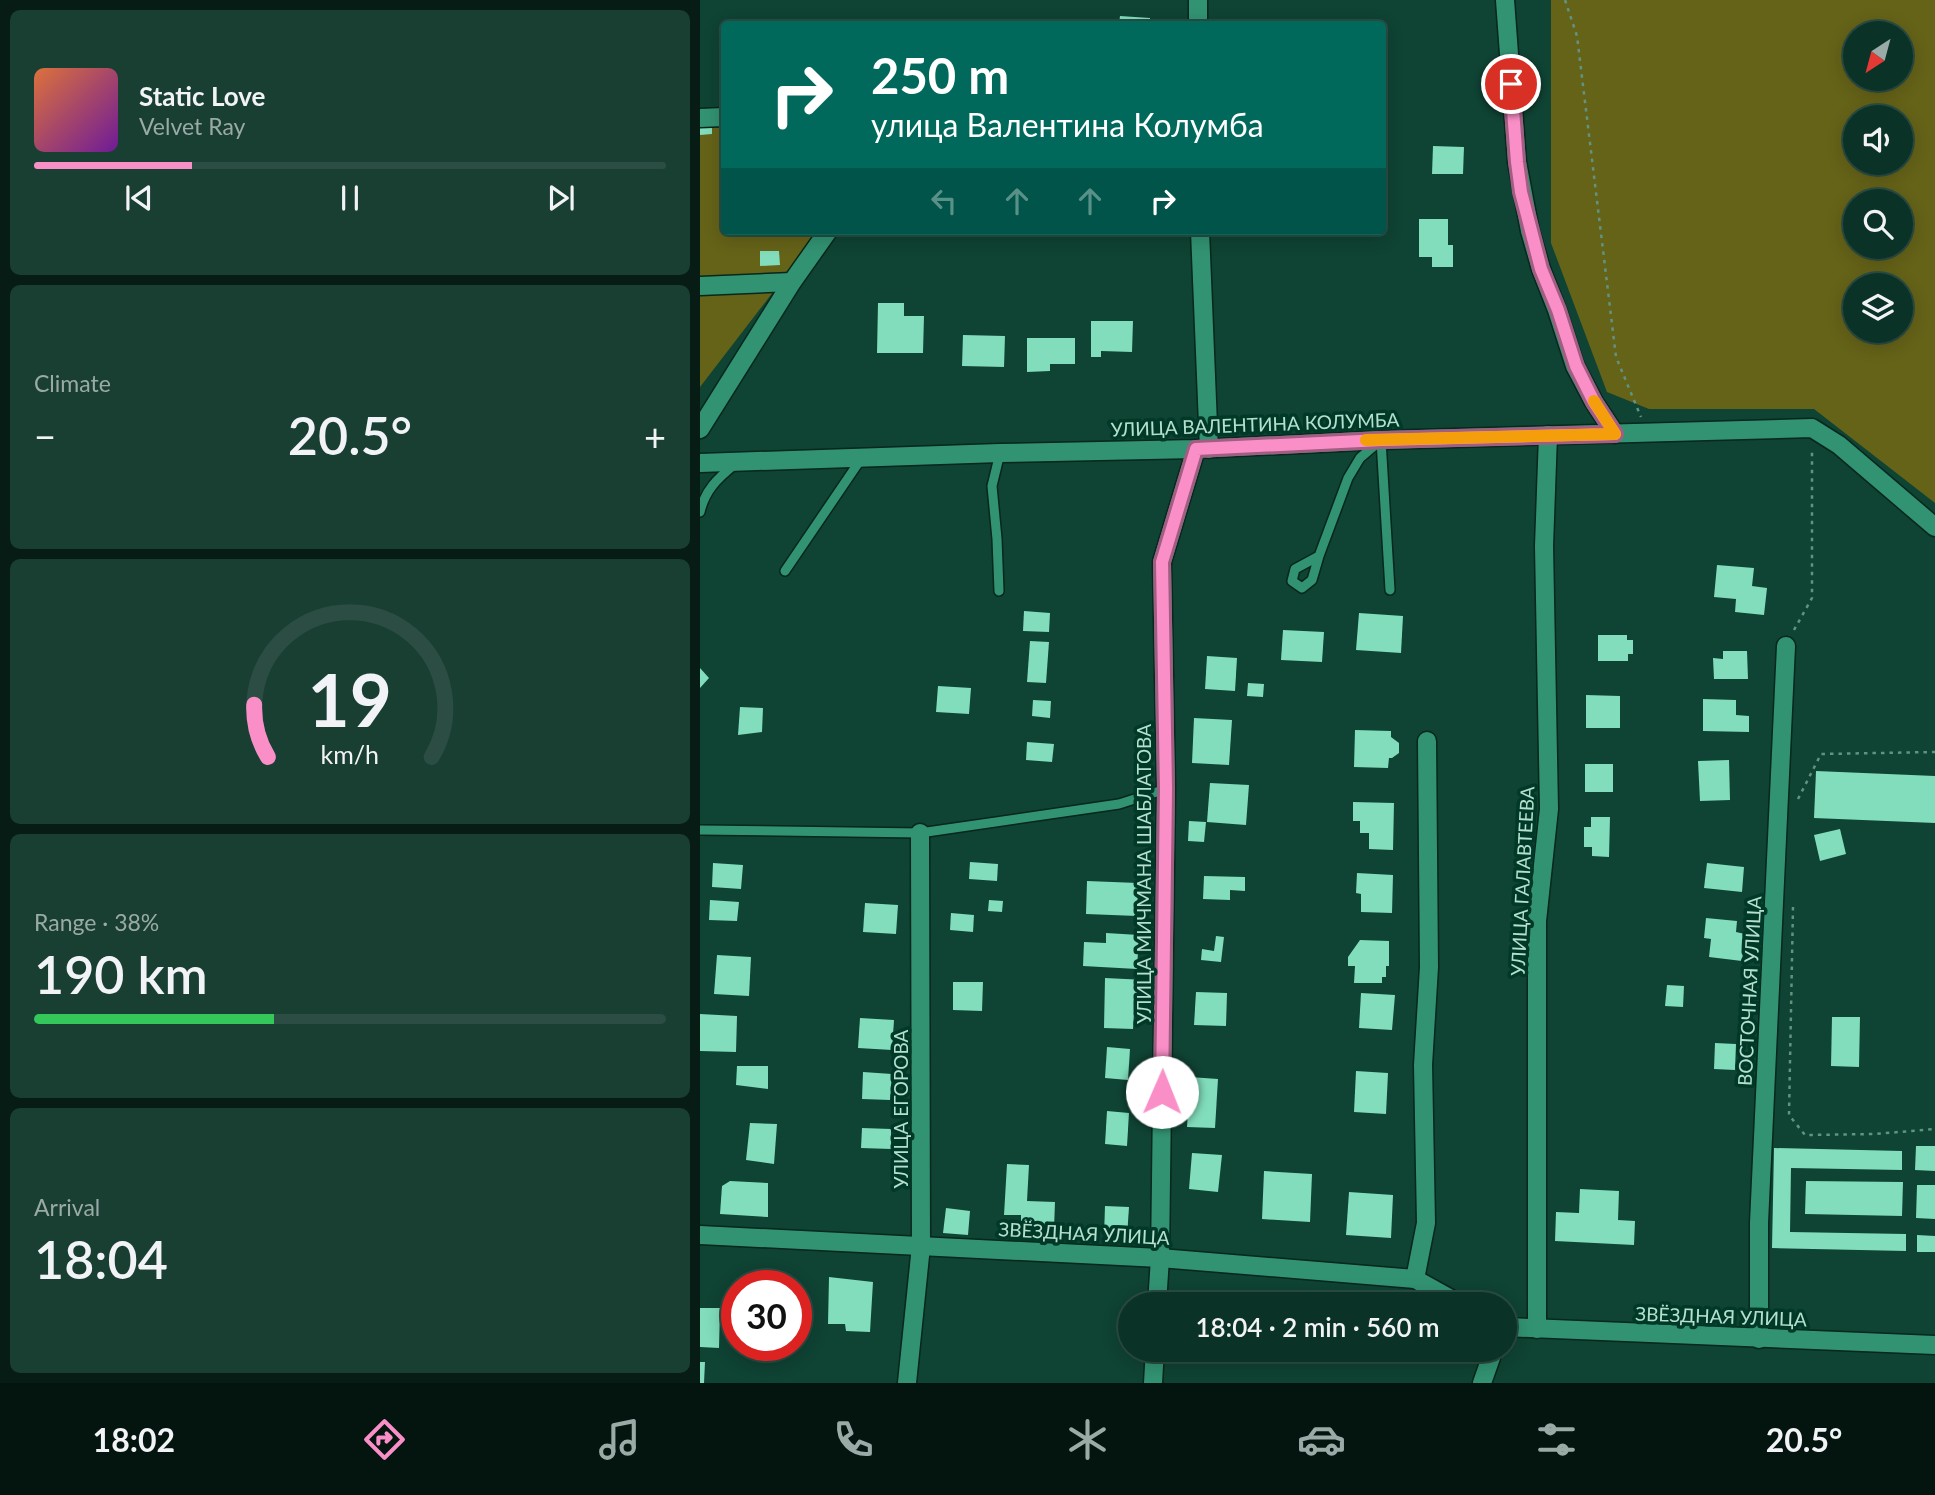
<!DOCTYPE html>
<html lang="en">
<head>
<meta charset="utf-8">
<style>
	body { margin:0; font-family:Lato,sans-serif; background:#193e32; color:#f1f3f6; height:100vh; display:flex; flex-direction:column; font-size:26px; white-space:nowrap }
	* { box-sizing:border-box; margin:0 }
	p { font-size:23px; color:#9aaaa7 }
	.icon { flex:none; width:38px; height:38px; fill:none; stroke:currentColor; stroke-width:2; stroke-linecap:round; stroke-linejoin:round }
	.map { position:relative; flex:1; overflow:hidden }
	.sheet { display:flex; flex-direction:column; gap:10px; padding:10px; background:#061c15; width:700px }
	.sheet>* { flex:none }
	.top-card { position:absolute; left:21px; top:21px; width:665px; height:214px; border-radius:7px; box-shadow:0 4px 18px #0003,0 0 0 2px #2b4d43; background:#00695c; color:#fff; overflow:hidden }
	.needle { width:46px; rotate:216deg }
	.controls { position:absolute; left:1143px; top:21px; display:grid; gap:14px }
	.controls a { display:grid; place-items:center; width:70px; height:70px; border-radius:50%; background:#0b3226; box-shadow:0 4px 18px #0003,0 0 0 2px #2b4d43; font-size:35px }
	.speed { position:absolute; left:21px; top:1270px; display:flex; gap:14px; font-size:35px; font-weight:700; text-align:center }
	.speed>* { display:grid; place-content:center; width:91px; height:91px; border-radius:50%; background:#0b3226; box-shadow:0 4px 18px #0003,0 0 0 2px #2b4d43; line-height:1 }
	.speed .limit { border:10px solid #d22; background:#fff; color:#111 }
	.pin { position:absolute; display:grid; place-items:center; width:60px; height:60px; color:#fff; margin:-30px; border:4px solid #fff; border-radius:50%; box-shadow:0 2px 7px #0007 }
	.me { position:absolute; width:77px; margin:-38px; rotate:1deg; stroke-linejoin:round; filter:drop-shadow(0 0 5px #0008) }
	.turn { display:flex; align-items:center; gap:24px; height:147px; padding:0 35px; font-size:32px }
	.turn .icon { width:91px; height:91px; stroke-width:2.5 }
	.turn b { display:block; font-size:49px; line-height:60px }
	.lanes { display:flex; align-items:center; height:66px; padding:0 35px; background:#0003; justify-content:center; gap:35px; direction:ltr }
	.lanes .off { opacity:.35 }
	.big { font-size:52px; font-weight:600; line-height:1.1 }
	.sheet .widget { flex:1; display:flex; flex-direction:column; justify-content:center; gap:10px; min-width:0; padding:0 24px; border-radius:10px; background:#193e32 }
	.sheet .dial { align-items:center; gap:0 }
	.dial svg { height:182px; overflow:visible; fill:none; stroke:#2b4d43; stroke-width:7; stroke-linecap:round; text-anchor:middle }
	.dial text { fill:#f1f3f6; stroke:none }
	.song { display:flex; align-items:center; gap:21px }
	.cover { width:84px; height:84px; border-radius:10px; background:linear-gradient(135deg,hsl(20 70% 55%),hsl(280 70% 35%)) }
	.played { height:7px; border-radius:4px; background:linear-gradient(90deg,#fa8fc8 25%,#2b4d43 25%) }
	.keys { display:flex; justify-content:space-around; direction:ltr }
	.heat { display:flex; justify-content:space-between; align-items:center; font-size:38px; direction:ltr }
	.charge { height:10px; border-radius:5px; background:linear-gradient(90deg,#34c759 38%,#2b4d43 0) }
	.trip { position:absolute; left:418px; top:1292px; width:399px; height:70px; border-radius:35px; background:#0b3226; box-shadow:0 4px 18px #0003,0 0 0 2px #2b4d43; font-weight:600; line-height:70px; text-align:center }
	.tabs { display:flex; height:112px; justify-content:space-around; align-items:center; background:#04140f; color:#9aaaa7 }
	.tabs .icon { width:49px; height:49px }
	.tabs .active { color:#fa8fc8 }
	.tabs b { font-size:32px; color:#f1f3f6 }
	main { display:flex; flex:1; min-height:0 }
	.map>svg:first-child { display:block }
</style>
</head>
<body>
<main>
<section class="sheet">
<div class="widget">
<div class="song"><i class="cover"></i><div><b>Static Love</b><p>Velvet Ray</p></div></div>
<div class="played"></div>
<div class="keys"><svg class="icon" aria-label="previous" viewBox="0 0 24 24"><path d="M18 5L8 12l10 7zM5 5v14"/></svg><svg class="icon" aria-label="pause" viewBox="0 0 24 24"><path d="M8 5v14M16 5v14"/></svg><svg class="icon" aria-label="next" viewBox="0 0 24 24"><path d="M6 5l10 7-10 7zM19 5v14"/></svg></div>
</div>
<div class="widget"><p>Climate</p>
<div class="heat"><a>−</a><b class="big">20.5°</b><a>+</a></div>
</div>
<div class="widget dial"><svg viewBox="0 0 100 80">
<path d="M14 69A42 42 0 1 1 86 69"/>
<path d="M14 69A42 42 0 0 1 8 46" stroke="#fa8fc8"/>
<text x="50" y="56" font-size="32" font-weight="700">19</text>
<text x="50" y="72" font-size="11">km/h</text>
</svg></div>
<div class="widget"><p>Range · 38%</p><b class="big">190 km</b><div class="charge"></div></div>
<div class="widget"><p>Arrival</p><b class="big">18:04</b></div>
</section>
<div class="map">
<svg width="1235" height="1383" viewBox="0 0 1235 1383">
	<rect width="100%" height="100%" fill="#0f4333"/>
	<g fill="#656318" fill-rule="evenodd">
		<path d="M851,0H1235V503L1114,409H949L907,392L851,243ZM1155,33H1200V79H1155ZM1155,117H1200V163H1155ZM1155,201H1200V247H1155ZM1155,285H1200V331H1155Z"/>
		<path d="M0,117H24V231H120L0,387Z"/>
	</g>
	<g fill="#81ddbb">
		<path d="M420,16L450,18V24H419Z"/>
		<path d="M0,123H12V134L0,135Z"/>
		<path d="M733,146L764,147L763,174H732Z"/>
		<path d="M719,219H748V245H753V267H732V257H719Z"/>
		<path d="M42,231H69V234L42,235Z"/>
		<path d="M60,251H79L80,265L60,266Z"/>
		<path d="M178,303H204V316H224L223,353H177Z"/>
		<path d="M391,321H433L432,352L401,351V357H391Z"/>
		<path d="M263,335L305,336L304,367L262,366Z"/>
		<path d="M327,338H375V364H350V371L327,372Z"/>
		<path d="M1017,565L1054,568L1052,586L1067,588L1064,615L1035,612L1036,599L1014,597Z"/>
		<path d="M324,611L350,613L349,632L323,631Z"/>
		<path d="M659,613L703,616L701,653L656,650Z"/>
		<path d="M583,630L624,632L622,662L581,660Z"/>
		<path d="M898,635H927V640H933V654H928V661H898Z"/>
		<path d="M330,641L349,642L346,683L327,682Z"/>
		<path d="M1023,651H1047L1048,679H1014L1013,658L1023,659Z"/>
		<path d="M507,656L537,658L535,691L505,689Z"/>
		<path d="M0,668L9,678L0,688Z"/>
		<path d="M548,683L564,684L563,697L547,696Z"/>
		<path d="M238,686L271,688L269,714L236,712Z"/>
		<path d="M886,695L920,696V728H886Z"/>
		<path d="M1003,699L1036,700V715L1049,716V732L1003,731Z"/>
		<path d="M333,700L351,701L350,718L332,716Z"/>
		<path d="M40,707L63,708L62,732L38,735Z"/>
		<path d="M494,718L532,720L529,765L492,763Z"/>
		<path d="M655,730L691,731V737L699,743V753L692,758H689L688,768L654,767Z"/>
		<path d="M327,742L354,744L352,762L326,760Z"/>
		<path d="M1029,760L1030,800L1000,801L998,761Z"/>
		<rect x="885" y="764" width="28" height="28"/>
		<path d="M1116,771L1235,776V823L1114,818Z"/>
		<path d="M510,783L549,785L546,825L507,822Z"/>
		<path d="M653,802L694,803L693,850L669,849V833H660V821H653Z"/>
		<path d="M891,817H910L909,857L892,856V847H884V827H891Z"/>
		<path d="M489,821L506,822L504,842L488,841Z"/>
		<path d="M1140,829L1146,854L1120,861L1114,835Z"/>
		<path d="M270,862L298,864L297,881L269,879Z"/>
		<path d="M13,863L43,865L41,889L12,887Z"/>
		<path d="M1007,863L1044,867L1042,892L1004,888Z"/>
		<path d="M657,873L693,875L692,913L661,912V894L656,893Z"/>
		<path d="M504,876L545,877V891L530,890V900L503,899Z"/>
		<path d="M387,881L438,883L437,916L386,914Z"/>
		<path d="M10,900L39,902L37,921L9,920Z"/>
		<path d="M289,900L303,901L302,912L288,911Z"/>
		<path d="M165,903L198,905L196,934L163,932Z"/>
		<path d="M251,913L274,915L273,932L250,930Z"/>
		<path d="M1006,918L1037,921L1036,932L1045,934L1042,961L1009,957L1011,939L1004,938Z"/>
		<path d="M406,933L439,935L437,969L383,966L384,942L406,943Z"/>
		<path d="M516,936L524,937L521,962L501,960L502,949L514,951Z"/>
		<path d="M660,940L689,941V966H686V977H682V983H654L655,966H648V957Z"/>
		<path d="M17,955L51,957L49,996L14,994Z"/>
		<path d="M405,978L446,980V996H435L433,1029L404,1028Z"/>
		<path d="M253,982H283L282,1011L253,1010Z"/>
		<path d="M967,985L984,986L983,1007L965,1006Z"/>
		<path d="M496,992L527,993L526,1026L494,1025Z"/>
		<path d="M661,993L695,995L692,1030L659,1028Z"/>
		<path d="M0,1014L37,1016L36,1052L0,1051Z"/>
		<path d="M1132,1017H1160L1159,1067L1131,1066Z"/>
		<path d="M160,1018L194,1020L192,1050L158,1048Z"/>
		<path d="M1015,1043L1036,1044L1035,1070L1014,1069Z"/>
		<path d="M407,1047L430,1049L428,1080L405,1078Z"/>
		<path d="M37,1066H68V1089L36,1085Z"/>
		<path d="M656,1071L688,1073L686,1114L654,1112Z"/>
		<path d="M163,1072L192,1074L190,1100L162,1099Z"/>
		<path d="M490,1077L518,1079L515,1128L487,1127Z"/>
		<path d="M407,1111L429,1113L427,1146L405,1144Z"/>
		<path d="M50,1123L77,1124L74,1164L46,1160Z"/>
		<path d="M162,1128L191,1129V1149L161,1148Z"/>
		<path d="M1216,1146H1235V1171L1215,1170Z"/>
		<path d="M1074,1148L1202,1151V1170L1091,1168L1090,1232L1206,1234V1251L1072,1248Z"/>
		<path d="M492,1153L522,1155L518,1192L489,1189Z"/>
		<path d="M307,1164L329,1165L327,1201L355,1202L354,1229L321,1227V1215H304Z"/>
		<path d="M564,1171L612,1174L610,1222L562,1219Z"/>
		<path d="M30,1181L68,1183V1217L20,1214L22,1186Z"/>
		<path d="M1106,1181L1203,1182L1202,1216L1105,1214Z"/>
		<path d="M1217,1185H1235V1219L1216,1218Z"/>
		<path d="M880,1189L919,1191L918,1220L935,1221L934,1245L855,1241L856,1212L879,1213Z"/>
		<path d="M649,1192L693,1195L691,1238L646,1235Z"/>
		<path d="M405,1206L429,1207L427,1237L404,1236Z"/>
		<path d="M246,1208L270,1211L268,1235L243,1233Z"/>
		<path d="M1217,1235L1235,1236V1252H1217Z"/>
		<path d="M129,1277L173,1282L170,1332L146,1331L145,1324H128Z"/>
		<path d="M0,1308H20L19,1348L0,1347Z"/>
		<path d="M0,1362H5L4,1383H0Z"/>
	</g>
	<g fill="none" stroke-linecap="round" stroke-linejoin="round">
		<g stroke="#08271d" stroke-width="12">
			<g id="service">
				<path d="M0,512C5,490 18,478 34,465"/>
				<path d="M619,556L595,569L592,581L602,588L612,580L619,556L648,478L660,458L681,440L690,590"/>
				<path d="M85,571L161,459"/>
				<path d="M299,591L297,539L292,486L300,453"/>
				<path d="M0,830L220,833L419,804L466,789"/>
			</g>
		</g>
		<g stroke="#08271d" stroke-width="21">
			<g id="minor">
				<path d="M805,0L817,162L830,231L841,269L857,310L875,366L894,402L915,434"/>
				<path d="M498,24V0"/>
				<path d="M0,118L24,117"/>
				<path d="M500,231L509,449"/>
				<path d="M0,286L92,282"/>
				<path d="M0,429L92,282L128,231"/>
				<path d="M0,463L300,453L496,449L681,440L1112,428L1139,445L1235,527"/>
				<path d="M0,1235L460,1258L715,1279L760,1304"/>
				<path d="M715,1279L726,1223L723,1065L729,967L727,741"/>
				<path d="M457,1304L460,1258L466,789L462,562L496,449"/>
				<path d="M805,1327L1235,1345"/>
				<path d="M837,1329V921L849,809L844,546L848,435"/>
				<path d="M1059,1339V1223L1086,646"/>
				<path d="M207,1383L221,1246L220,833"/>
				<path d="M453,1383L455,1349"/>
				<path d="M782,1383L794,1349"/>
			</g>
		</g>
		<g stroke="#629281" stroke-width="2.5" stroke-dasharray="3.5 5" stroke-linecap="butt">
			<path d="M865,0L877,36L916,357L941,417"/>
			<path d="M1094,630L1112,598V449"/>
			<path d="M1098,799L1121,754L1235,752"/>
			<path d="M1093,907L1089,1115L1105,1135L1175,1134L1235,1129"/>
		</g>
		<use href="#service" stroke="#329373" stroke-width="9"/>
		<use href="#minor" stroke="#329373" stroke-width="18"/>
	</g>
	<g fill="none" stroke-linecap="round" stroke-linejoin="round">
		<g stroke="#a25d82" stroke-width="18">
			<path id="route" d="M462,1092L466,789L462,562L496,449L681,440L915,434L894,402L876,366L858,310L841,269L821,192L817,162L811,84"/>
		</g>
		<use href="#route" stroke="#fa8fc8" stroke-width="12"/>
		<path stroke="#f59e0b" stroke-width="12" d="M666,440L915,434L894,401"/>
	</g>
	<g text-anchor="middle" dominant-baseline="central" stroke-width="7" stroke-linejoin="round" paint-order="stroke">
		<g font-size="19" fill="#b5e0ce" stroke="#013929">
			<text transform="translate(555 424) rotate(-2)">УЛИЦА ВАЛЕНТИНА КОЛУМБА</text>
			<text transform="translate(443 874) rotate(-90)">УЛИЦА МИЧМАНА ШАБЛАТОВА</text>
			<text transform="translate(822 881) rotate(-87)">УЛИЦА ГАЛАВТЕЕВА</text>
			<text transform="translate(1049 991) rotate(-87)">ВОСТОЧНАЯ УЛИЦА</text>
			<text transform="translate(200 1109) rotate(-90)">УЛИЦА ЕГОРОВА</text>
			<text transform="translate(384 1233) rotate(3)">ЗВЁЗДНАЯ УЛИЦА</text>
			<text transform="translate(1021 1316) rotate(2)">ЗВЁЗДНАЯ УЛИЦА</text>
		</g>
	</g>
</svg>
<div class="controls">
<a><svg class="needle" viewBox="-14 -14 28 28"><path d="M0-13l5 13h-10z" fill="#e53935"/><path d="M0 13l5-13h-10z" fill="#9aaaa7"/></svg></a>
<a><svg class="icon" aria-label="sound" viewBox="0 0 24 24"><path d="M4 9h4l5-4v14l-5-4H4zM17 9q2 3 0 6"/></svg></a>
<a><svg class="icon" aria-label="search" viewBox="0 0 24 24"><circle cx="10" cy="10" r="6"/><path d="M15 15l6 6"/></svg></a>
<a><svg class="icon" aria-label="layers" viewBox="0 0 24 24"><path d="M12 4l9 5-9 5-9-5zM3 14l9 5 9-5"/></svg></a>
</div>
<div class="speed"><div class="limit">30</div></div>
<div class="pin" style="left:811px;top:84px;background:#d93025"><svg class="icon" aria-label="arrive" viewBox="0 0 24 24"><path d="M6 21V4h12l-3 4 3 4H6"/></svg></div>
<svg class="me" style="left:462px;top:1092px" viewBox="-20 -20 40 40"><circle r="19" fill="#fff"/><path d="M0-13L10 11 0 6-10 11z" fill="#fa8fc8"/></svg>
<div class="trip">18:04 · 2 min · 560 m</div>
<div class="top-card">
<div class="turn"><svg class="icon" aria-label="right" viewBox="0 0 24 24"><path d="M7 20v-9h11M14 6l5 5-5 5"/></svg><div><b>250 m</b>улица Валентина Колумба</div></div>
<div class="lanes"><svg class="icon off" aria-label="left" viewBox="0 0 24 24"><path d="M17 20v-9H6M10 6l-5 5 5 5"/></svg><svg class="icon off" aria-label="ahead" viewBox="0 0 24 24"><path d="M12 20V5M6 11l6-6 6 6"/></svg><svg class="icon off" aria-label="ahead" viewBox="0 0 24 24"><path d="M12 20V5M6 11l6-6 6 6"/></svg><svg class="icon" aria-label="right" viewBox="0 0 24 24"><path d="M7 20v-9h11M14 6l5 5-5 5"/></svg></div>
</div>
</div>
</main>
<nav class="tabs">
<b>18:02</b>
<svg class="icon active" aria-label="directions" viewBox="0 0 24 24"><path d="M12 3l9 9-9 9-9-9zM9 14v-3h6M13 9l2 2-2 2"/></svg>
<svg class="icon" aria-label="music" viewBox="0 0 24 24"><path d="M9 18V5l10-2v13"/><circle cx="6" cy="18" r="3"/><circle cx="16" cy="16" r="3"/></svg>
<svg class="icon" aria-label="phone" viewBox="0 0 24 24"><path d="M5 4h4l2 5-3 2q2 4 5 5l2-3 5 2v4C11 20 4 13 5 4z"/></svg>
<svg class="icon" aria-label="climate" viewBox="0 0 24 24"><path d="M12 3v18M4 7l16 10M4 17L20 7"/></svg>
<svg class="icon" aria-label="car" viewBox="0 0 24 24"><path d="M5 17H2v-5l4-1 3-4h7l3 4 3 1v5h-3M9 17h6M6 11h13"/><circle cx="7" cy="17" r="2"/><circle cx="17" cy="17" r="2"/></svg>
<svg class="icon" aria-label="filters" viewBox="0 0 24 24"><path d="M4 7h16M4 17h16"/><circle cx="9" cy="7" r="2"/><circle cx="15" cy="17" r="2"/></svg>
<b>20.5°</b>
</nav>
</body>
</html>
